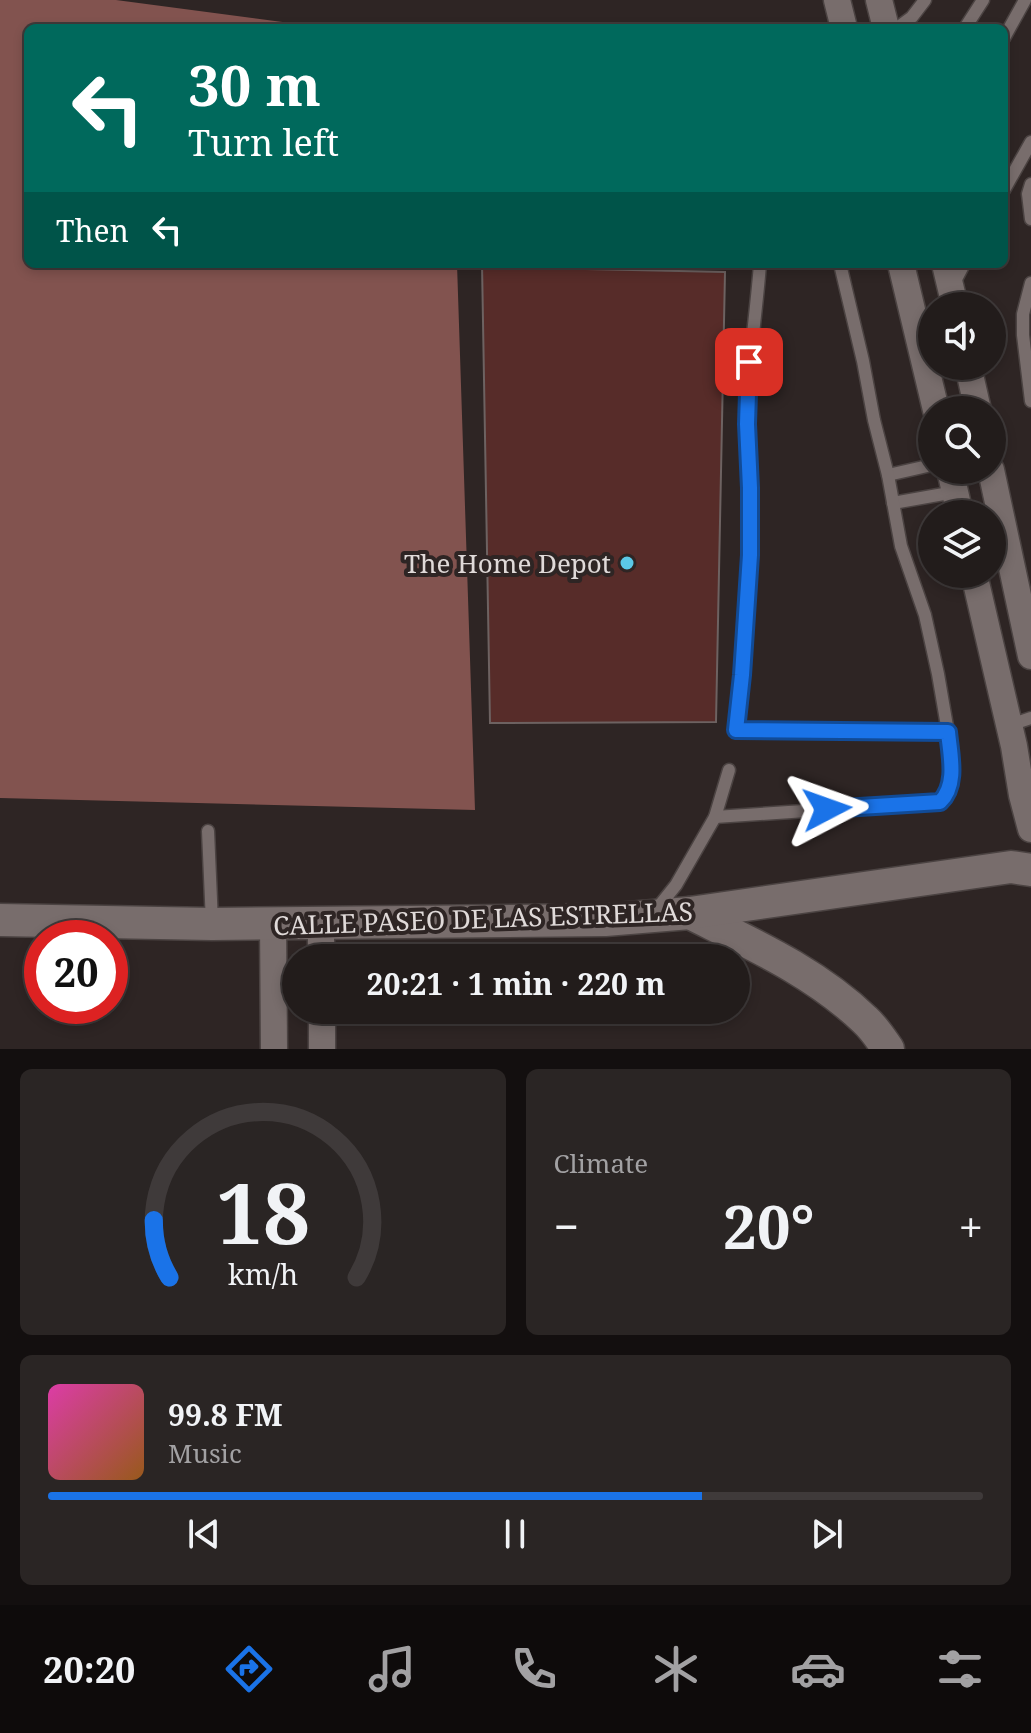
<!DOCTYPE html>
<html lang="en">
<head>
<meta charset="utf-8">
<style>
	body { margin:0; font-family:"Noto Serif",serif; background:#2a2524; color:#f1f3f6; height:100vh; display:flex; flex-direction:column; font-size:30px; white-space:nowrap }
	* { box-sizing:border-box; margin:0 }
	p { font-size:26px; color:#a2a1a3 }
	.icon { flex:none; width:44px; height:44px; fill:none; stroke:currentColor; stroke-width:2; stroke-linecap:round; stroke-linejoin:round }
	.map { position:relative; height:1049px; overflow:hidden }
	.sheet { display:flex; flex-direction:column; gap:20px; padding:20px; background:#130f0f; flex:1 }
	.sheet>* { flex:none }
	.guide { position:absolute; left:24px; top:24px; width:984px; height:244px; border-radius:12px; box-shadow:0 4px 12px #0003,0 0 0 2px #3f3a3a; background:#00695c; color:#fff; overflow:hidden }
	.buttons { position:absolute; left:918px; top:292px; display:grid; gap:16px }
	.buttons a { display:grid; place-items:center; width:88px; height:88px; border-radius:50%; background:#221c1b; box-shadow:0 4px 12px #0003,0 0 0 2px #3f3a3a; font-size:40px }
	.speed { position:absolute; left:24px; top:920px; display:flex; gap:16px; font-size:40px; font-weight:700; text-align:center }
	.speed>* { display:grid; place-content:center; width:104px; height:104px; border-radius:50%; background:#221c1b; box-shadow:0 4px 12px #0003,0 0 0 2px #3f3a3a; line-height:1 }
	.speed .limit { border:12px solid #d22; background:#fff; color:#111 }
	.pin { position:absolute; display:grid; place-items:center; width:68px; height:68px; color:#fff; margin:-34px; border-radius:16px; box-shadow:0 4px 12px #0006 }
	.me { position:absolute; width:88px; margin:-44px; rotate:86deg; stroke-linejoin:round; filter:drop-shadow(0 0 6px #0008) }
	.turn { display:flex; align-items:center; gap:28px; height:168px; padding:0 32px; font-size:36px }
	.turn .icon { width:104px; height:104px; stroke-width:2.5 }
	.turn b { display:block; font-size:56px; line-height:68px }
	.then { display:flex; align-items:center; height:76px; padding:0 32px; background:#0003; gap:16px; font-size:30px }
	.big { font-size:60px; font-weight:700; line-height:1.1 }
	.sheet .card { flex:1; display:flex; flex-direction:column; justify-content:center; gap:12px; min-width:0; padding:0 28px; border-radius:12px; background:#2a2524 }
	.sheet .dial { align-items:center; gap:0 }
	.dial svg { height:208px; overflow:visible; fill:none; stroke:#3f3a3a; stroke-width:7; stroke-linecap:round; text-anchor:middle }
	.dial text { fill:#f1f3f6; stroke:none }
	.song { display:flex; align-items:center; gap:24px }
	.cover { width:96px; height:96px; border-radius:12px; background:linear-gradient(135deg,hsl(320 70% 55%),hsl(30 70% 35%)) }
	.played { height:8px; border-radius:4px; background:linear-gradient(90deg,#1a73e8 70%,#3f3a3a 70%) }
	.keys { display:flex; justify-content:space-around; direction:ltr }
	.heat { display:flex; justify-content:space-between; align-items:center; font-size:44px; direction:ltr }
	.sheet .tiles { flex:1; display:grid; gap:20px; grid-template-columns:1fr 1fr }
	.card:last-child { grid-column:span 2 }
	.trip { position:absolute; left:282px; top:944px; width:468px; height:80px; border-radius:40px; background:#221c1b; box-shadow:0 4px 12px #0003,0 0 0 2px #3f3a3a; font-weight:700; line-height:80px; text-align:center }
	.tab-bar { display:flex; height:128px; justify-content:space-around; align-items:center; background:#0e0b0b; color:#a2a1a3 }
	.tab-bar .icon { width:56px; height:56px }
	.tab-bar .on { color:#1a73e8 }
	.tab-bar b { font-size:36px; color:#f1f3f6 }
	.map>svg:first-child { display:block }
</style>
</head>
<body>
<div class="map">
<svg width="1031" height="1049" viewBox="0 0 1031 1049">
	<rect width="100%" height="100%" fill="#2e2524"/>
	<path fill="#82534f" d="M0,0H116L328,28H28V264H457L475,810L0,798Z"/>
	<path fill="#572c29" stroke="#6d6261" stroke-width="2" d="M482,264H586V269L725,272L716,722L490,723Z"/>
	<g fill="none" stroke-linecap="round" stroke-linejoin="round">
		<g stroke="#4b4342" stroke-width="15">
			<g id="service">
				<path d="M897,28L912,17L925,0"/>
				<path d="M965,28L983,0"/>
				<path d="M1004,38L1025,0"/>
				<path d="M1031,184L1028,194L1031,219"/>
				<path d="M1004,190L1031,142"/>
				<path d="M760,264C756,317 747,370 747,423C747,446 750,468 750,491C751,570 747,651 736,730L948,732"/>
				<path d="M1031,283L1023,314V335L1031,401"/>
				<path d="M953,285L964,264"/>
				<path d="M888,475L932,465"/>
				<path d="M893,503L955,492"/>
				<path d="M1010,725L1031,718"/>
				<path d="M715,817L940,802L947,796L952,772L948,732L938,674L925,615L901,546L888,475L874,420L863,361L840,264"/>
				<path d="M208,831L212,923"/>
				<path d="M656,910L676,885L715,817L729,770"/>
			</g>
		</g>
		<g stroke="#4b4342" stroke-width="29">
			<g id="minor">
				<path d="M837,0L844,28"/>
				<path d="M879,0L886,28"/>
				<path d="M901,264L936,410"/>
				<path d="M945,264L955,306"/>
				<path d="M968,366L978,410"/>
				<path d="M950,470L960,514"/>
				<path d="M991,470L1031,656"/>
				<path d="M974,574L1014,746L1022,795L1031,829"/>
				<path d="M273,924L274,1049"/>
				<path d="M321,924V958"/>
				<path d="M322,1010V1049"/>
			</g>
		</g>
		<g stroke="#4b4342" stroke-width="35">
			<g id="tertiary">
				<path d="M690,913C752,944 815,972 865,1020C874,1028 881,1039 888,1049"/>
				<path d="M0,920L212,924L605,920L690,913L1011,867L1031,870"/>
			</g>
		</g>
		<use href="#service" stroke="#786d6c" stroke-width="12"/>
		<use href="#minor" stroke="#786d6c" stroke-width="26"/>
		<use href="#tertiary" stroke="#786d6c" stroke-width="32"/>
	</g>
	<g fill="none" stroke-linecap="round" stroke-linejoin="round">
		<g stroke="#114b97" stroke-width="20">
			<path id="route" d="M749,362L747,424L750,488V555L742,675L736,730L948,732C950,754 958,785 940,802L827,809"/>
		</g>
		<use href="#route" stroke="#1a73e8" stroke-width="14"/>
	</g>
	<circle fill="#5bc8e7" stroke="#2e2524" stroke-width="3" cx="627" cy="563" r="8"/>
	<g text-anchor="middle" dominant-baseline="central" stroke-width="8" stroke-linejoin="round" paint-order="stroke">
		<g font-size="26" fill="#e0dad9" stroke="#2e2524" text-anchor="end">
			<text x="611" y="563">The Home Depot</text>
		</g>
		<g font-size="26" fill="#e0dad9" stroke="#2e2524">
			<text transform="translate(483 918) rotate(-2)">CALLE PASEO DE LAS ESTRELLAS</text>
		</g>
	</g>
</svg>
<div class="buttons">
<a><svg class="icon" aria-label="sound" viewBox="0 0 24 24"><path d="M4 9h4l5-4v14l-5-4H4zM17 9q2 3 0 6"/></svg></a>
<a><svg class="icon" aria-label="search" viewBox="0 0 24 24"><circle cx="10" cy="10" r="6"/><path d="M15 15l6 6"/></svg></a>
<a><svg class="icon" aria-label="layers" viewBox="0 0 24 24"><path d="M12 4l9 5-9 5-9-5zM3 14l9 5 9-5"/></svg></a>
</div>
<div class="speed"><div class="limit">20</div></div>
<div class="pin" style="left:749px;top:362px;background:#d93025"><svg class="icon" aria-label="arrive" viewBox="0 0 24 24"><path d="M6 21V4h12l-3 4 3 4H6"/></svg></div>
<svg class="me" style="left:827px;top:809px" viewBox="-20 -20 40 40"><path d="M0-17L14 15 0 8-14 15z" fill="#1a73e8" stroke="#fff" stroke-width="4"/></svg>
<div class="trip">20:21 · 1 min · 220 m</div>
<div class="guide">
<div class="turn"><svg class="icon" aria-label="left" viewBox="0 0 24 24"><path d="M17 20v-9H6M10 6l-5 5 5 5"/></svg><div><b>30 m</b>Turn left</div></div>
<div class="then">Then<svg class="icon" aria-label="left" viewBox="0 0 24 24"><path d="M17 20v-9H6M10 6l-5 5 5 5"/></svg></div>
</div>
</div>
<section class="sheet">
<div class="tiles">
<div class="card dial"><svg viewBox="0 0 100 80">
<path d="M14 69A42 42 0 1 1 86 69"/>
<path d="M14 69A42 42 0 0 1 8 47" stroke="#1a73e8"/>
<text x="50" y="56" font-size="32" font-weight="700">18</text>
<text x="50" y="72" font-size="11">km/h</text>
</svg></div>
<div class="card"><p>Climate</p>
<div class="heat"><a>−</a><b class="big">20°</b><a>+</a></div>
</div>
<div class="card">
<div class="song"><i class="cover"></i><div><b>99.8 FM</b><p>Music</p></div></div>
<div class="played"></div>
<div class="keys"><svg class="icon" aria-label="previous" viewBox="0 0 24 24"><path d="M18 5L8 12l10 7zM5 5v14"/></svg><svg class="icon" aria-label="pause" viewBox="0 0 24 24"><path d="M8 5v14M16 5v14"/></svg><svg class="icon" aria-label="next" viewBox="0 0 24 24"><path d="M6 5l10 7-10 7zM19 5v14"/></svg></div>
</div>
</div>
</section>
<nav class="tab-bar">
<b>20:20</b>
<svg class="icon on" aria-label="directions" viewBox="0 0 24 24"><path d="M12 3l9 9-9 9-9-9zM9 14v-3h6M13 9l2 2-2 2"/></svg>
<svg class="icon" aria-label="music" viewBox="0 0 24 24"><path d="M9 18V5l10-2v13"/><circle cx="6" cy="18" r="3"/><circle cx="16" cy="16" r="3"/></svg>
<svg class="icon" aria-label="phone" viewBox="0 0 24 24"><path d="M5 4h4l2 5-3 2q2 4 5 5l2-3 5 2v4C11 20 4 13 5 4z"/></svg>
<svg class="icon" aria-label="climate" viewBox="0 0 24 24"><path d="M12 3v18M4 7l16 10M4 17L20 7"/></svg>
<svg class="icon" aria-label="car" viewBox="0 0 24 24"><path d="M5 17H2v-5l4-1 3-4h7l3 4 3 1v5h-3M9 17h6M6 11h13"/><circle cx="7" cy="17" r="2"/><circle cx="17" cy="17" r="2"/></svg>
<svg class="icon" aria-label="filters" viewBox="0 0 24 24"><path d="M4 7h16M4 17h16"/><circle cx="9" cy="7" r="2"/><circle cx="15" cy="17" r="2"/></svg>
</nav>
</body>
</html>
